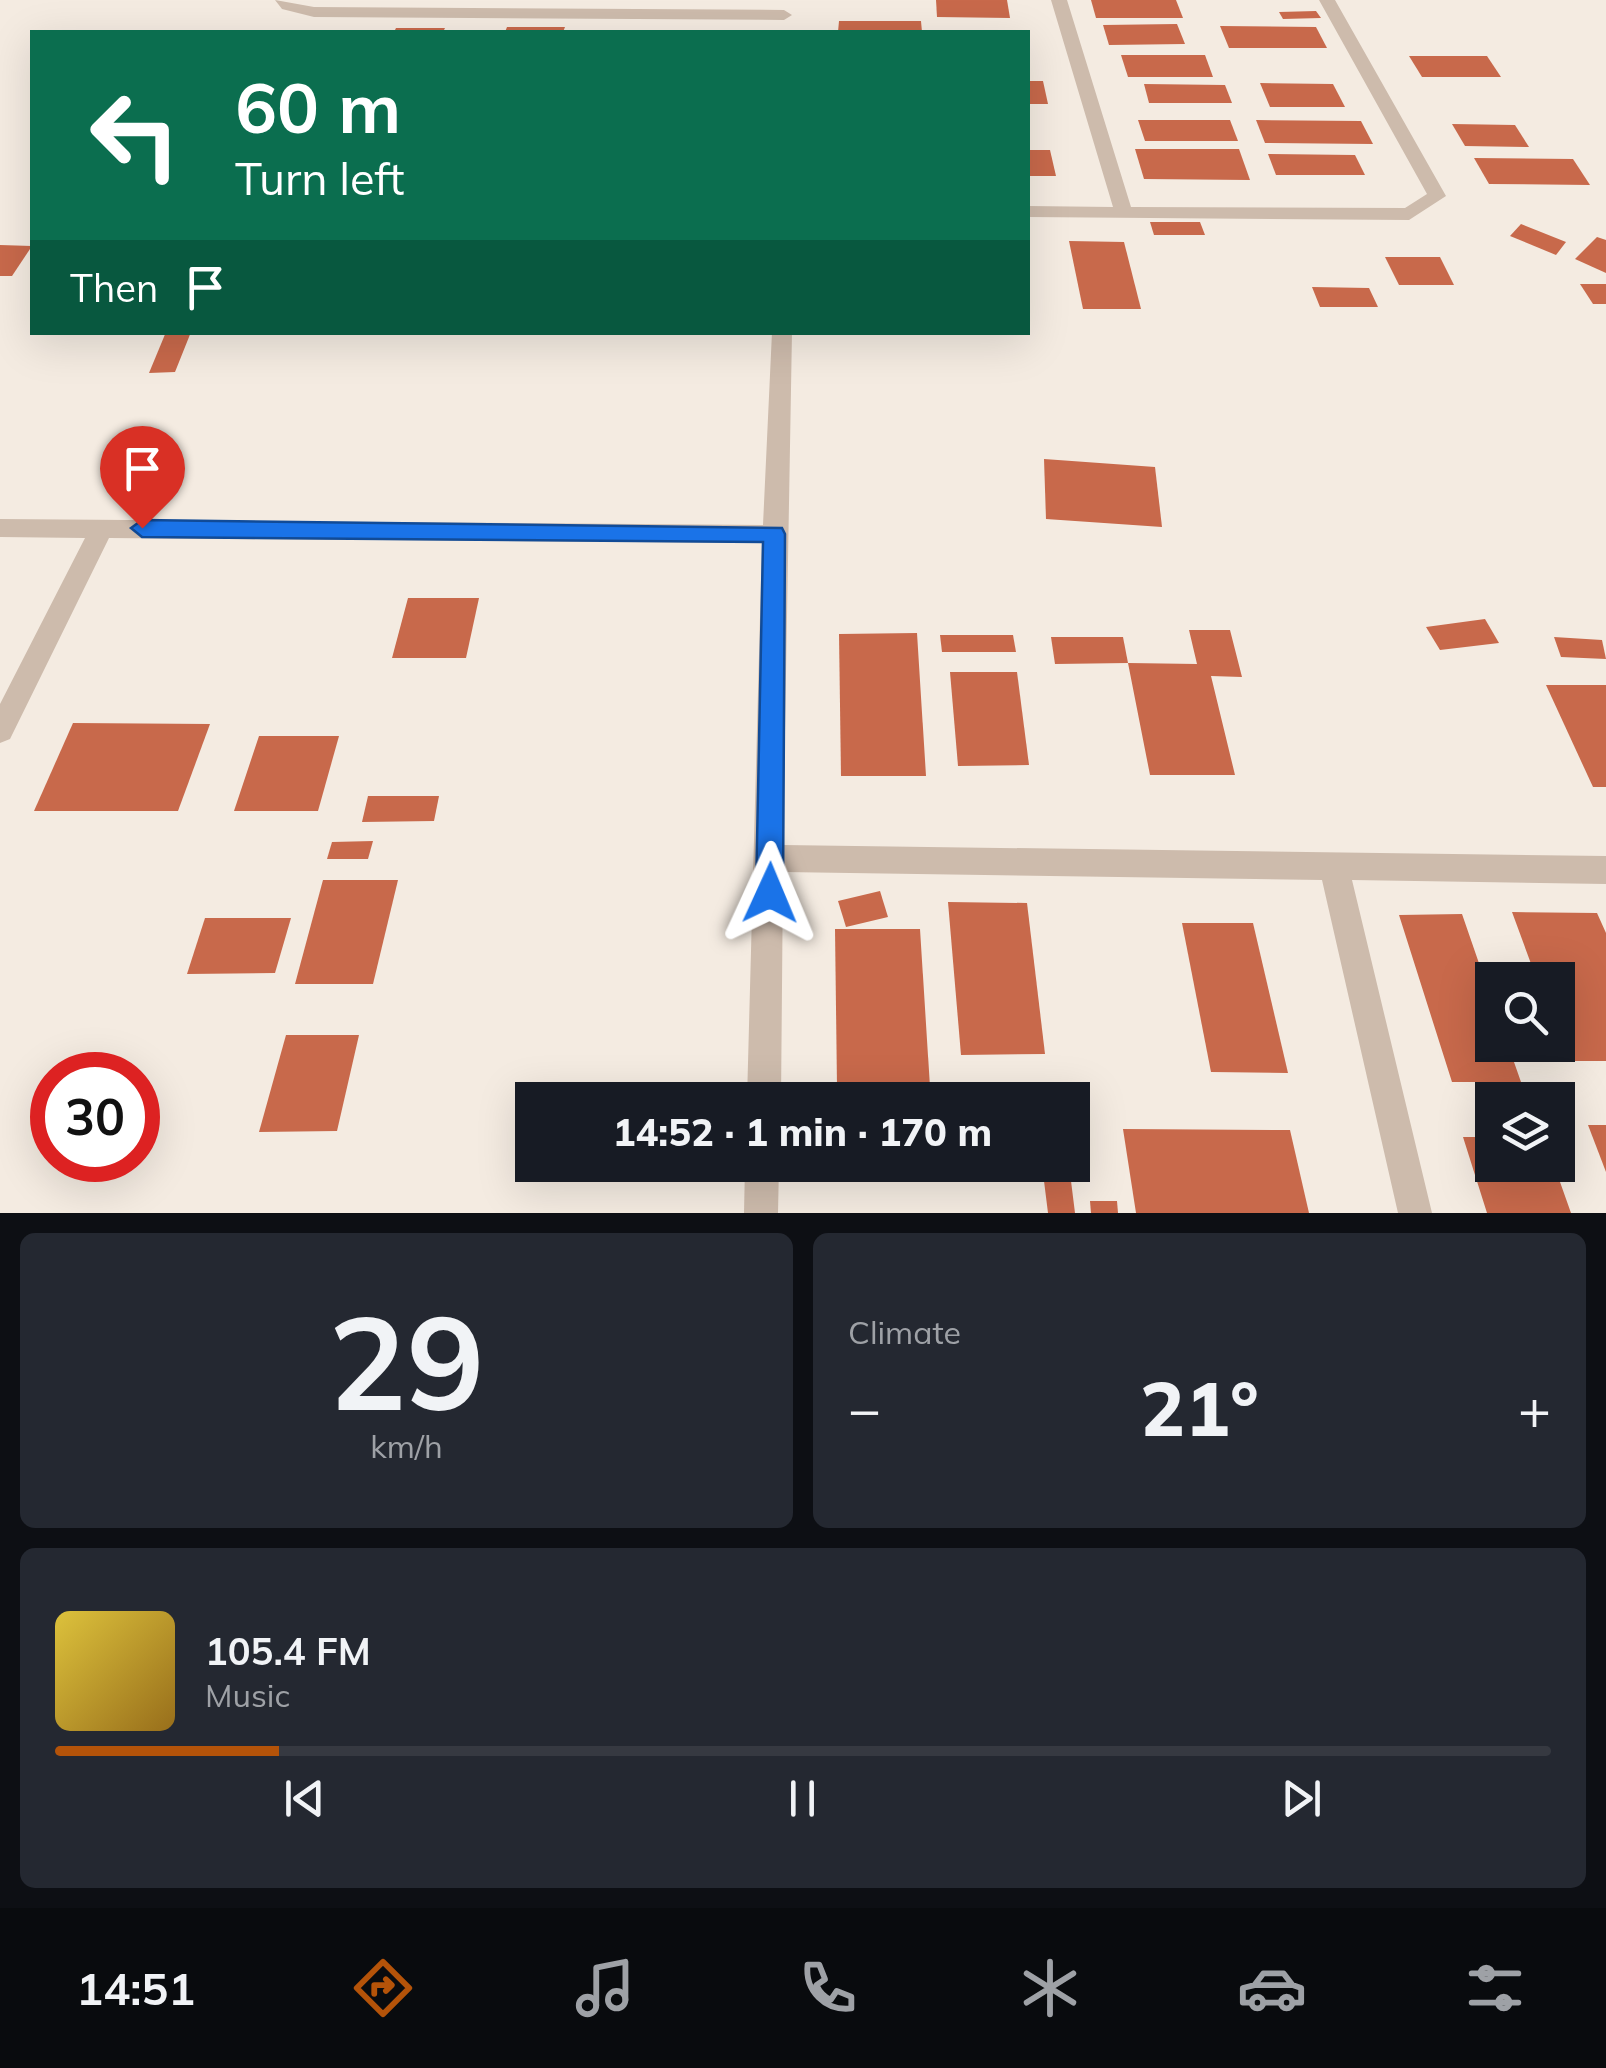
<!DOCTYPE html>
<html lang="en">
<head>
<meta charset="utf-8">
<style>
	body { margin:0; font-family:Mulish,sans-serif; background:#242831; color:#f1f3f6; height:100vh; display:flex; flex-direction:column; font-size:38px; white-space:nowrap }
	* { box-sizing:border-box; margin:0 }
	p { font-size:32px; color:#9ea1a6 }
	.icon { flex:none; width:55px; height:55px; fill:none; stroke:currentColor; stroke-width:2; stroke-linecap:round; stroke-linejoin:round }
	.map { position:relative; height:1213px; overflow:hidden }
	.side { display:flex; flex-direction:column; gap:20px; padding:20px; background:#0d0f14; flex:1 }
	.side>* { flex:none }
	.guide { position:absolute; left:30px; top:30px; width:1000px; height:305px; border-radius:0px; box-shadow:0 10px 40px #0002; background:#0b6e4f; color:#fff; overflow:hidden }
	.controls { position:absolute; left:1475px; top:962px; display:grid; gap:20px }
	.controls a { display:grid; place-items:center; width:100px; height:100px; border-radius:0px; background:#171b24; box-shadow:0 10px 40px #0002; font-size:50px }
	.speed { position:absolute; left:30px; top:1052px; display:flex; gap:20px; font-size:50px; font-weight:700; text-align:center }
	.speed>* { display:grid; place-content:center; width:130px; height:130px; border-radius:50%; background:#171b24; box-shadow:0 10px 40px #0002; line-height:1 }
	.speed .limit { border:15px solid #d22; background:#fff; color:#111 }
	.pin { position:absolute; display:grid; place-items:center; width:85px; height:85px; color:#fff; margin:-102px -42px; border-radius:50% 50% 50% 0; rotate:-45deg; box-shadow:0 0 10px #0007 }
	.pin .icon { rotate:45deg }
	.me { position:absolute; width:110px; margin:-55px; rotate:1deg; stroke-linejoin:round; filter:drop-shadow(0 0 8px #0008) }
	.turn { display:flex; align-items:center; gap:35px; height:210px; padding:0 40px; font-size:45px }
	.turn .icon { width:130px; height:130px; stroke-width:2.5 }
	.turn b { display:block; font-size:70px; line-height:85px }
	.then { display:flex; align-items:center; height:95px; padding:0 40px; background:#0003; gap:20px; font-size:38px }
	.big { font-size:75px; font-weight:800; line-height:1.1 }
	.side .tile { flex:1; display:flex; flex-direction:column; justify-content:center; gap:15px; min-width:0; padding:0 35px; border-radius:15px; background:#242831 }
	.side .dial { align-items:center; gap:0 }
	.dial b { font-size:130px; line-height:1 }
	.song { display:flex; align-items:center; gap:30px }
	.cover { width:120px; height:120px; border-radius:15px; background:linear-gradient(135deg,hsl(50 70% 55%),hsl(40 70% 35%)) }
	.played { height:10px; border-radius:5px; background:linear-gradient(90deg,#b45309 15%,#363941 15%) }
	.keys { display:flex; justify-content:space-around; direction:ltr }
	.heat { display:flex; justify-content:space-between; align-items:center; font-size:55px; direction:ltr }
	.side .tiles { flex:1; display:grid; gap:20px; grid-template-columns:1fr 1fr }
	.tile:last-child { grid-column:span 2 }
	.trip { position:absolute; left:515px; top:1082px; width:575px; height:100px; border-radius:0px; background:#171b24; box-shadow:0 10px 40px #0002; font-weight:800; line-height:100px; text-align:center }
	.menu { display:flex; height:160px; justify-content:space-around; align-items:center; background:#090b0e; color:#9ea1a6 }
	.menu .icon { width:70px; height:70px }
	.menu .selected { color:#b45309 }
	.menu b { font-size:45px; color:#f1f3f6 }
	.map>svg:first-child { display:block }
</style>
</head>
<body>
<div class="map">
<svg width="1606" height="1213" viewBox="0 0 1606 1213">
	<rect width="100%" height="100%" fill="#f4ebe1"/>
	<g fill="#c8694b">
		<path d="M936,0H1007L1010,18L937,17Z"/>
		<path d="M1091,0H1176L1183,18H1096Z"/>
		<path d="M1316,11L1321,18L1283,19L1279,12Z"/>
		<path d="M839,21H921L922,32H838Z"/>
		<path d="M1177,24L1185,44L1109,45L1103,25Z"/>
		<path d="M1220,26L1316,27L1327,48H1229Z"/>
		<path d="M507,27H565L563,32H505Z"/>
		<path d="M396,28H445L443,32H394Z"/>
		<path d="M1121,55H1205L1213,77H1128Z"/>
		<path d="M1409,56H1487L1501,77H1422Z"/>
		<path d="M1028,81H1043L1048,104H1028Z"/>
		<path d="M1260,83L1333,84L1345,107H1270Z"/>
		<path d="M1144,84L1225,85L1232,103H1149Z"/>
		<path d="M1138,120H1230L1238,141H1145Z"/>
		<path d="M1256,120L1361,121L1373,144L1265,143Z"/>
		<path d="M1452,124L1515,125L1529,147L1465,146Z"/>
		<path d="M1135,149H1239L1250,180L1144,179Z"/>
		<path d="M1028,150H1050L1056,176H1028Z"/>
		<path d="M1268,154L1355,155L1365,175H1276Z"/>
		<path d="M1474,158L1573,159L1590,185L1489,184Z"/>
		<path d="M1150,222H1200L1205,235H1154Z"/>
		<path d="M1521,224L1566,242L1556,255L1510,236Z"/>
		<path d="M1597,237L1606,240V273L1575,259Z"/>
		<path d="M1069,241L1124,242L1141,309H1083Z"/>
		<path d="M0,245L32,246L12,276H0Z"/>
		<path d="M1385,257H1440L1454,285H1399Z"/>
		<path d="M1580,284H1606V304H1593Z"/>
		<path d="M1312,287L1369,288L1378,307H1320Z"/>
		<path d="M166,332H191L175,372L149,373Z"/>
		<path d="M1044,459L1155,467L1162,527L1046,519Z"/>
		<path d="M408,598H479L466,658H392Z"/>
		<path d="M1485,619L1499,643L1440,650L1426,627Z"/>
		<path d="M1189,630H1230L1242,677L1211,676L1235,775H1150L1128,663L1197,664Z"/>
		<path d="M917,633L926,776H841L839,634Z"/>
		<path d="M940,635H1013L1016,652H942Z"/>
		<path d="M1051,637H1123L1128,663L1055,664Z"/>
		<path d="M1554,637L1602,640L1606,659L1561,657Z"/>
		<path d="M950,672H1017L1029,765L958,766Z"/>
		<path d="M1546,685H1606V787H1593Z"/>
		<path d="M73,723L210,724L178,811H34Z"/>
		<path d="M259,736H339L318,811H234Z"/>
		<path d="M368,796H439L434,821L362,822Z"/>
		<path d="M373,841L368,859H327L332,842Z"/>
		<path d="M323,880H398L373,984H295Z"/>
		<path d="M880,891L888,917L846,927L838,901Z"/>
		<path d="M948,902L1027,903L1045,1054L961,1055Z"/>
		<path d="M1512,912L1597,913L1606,933V1061H1568L1558,1034V980H1537Z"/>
		<path d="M1462,914L1492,1001V1045H1508L1521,1082H1452L1399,915Z"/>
		<path d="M205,918H291L275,973L187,974Z"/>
		<path d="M1182,923H1253L1288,1073L1211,1072Z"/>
		<path d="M835,929H920L930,1087L837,1086Z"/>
		<path d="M286,1035H359L337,1131L259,1132Z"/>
		<path d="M1588,1125H1606V1172Z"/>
		<path d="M1123,1129L1290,1130L1309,1213H1136Z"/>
		<path d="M1463,1137H1492V1165H1554L1571,1213H1487Z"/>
		<path d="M1042,1165H1069L1075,1213H1048Z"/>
		<path d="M1090,1201H1117L1118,1213H1091Z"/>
	</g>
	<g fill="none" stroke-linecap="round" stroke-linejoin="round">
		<g fill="#cdbbac" fill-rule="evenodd">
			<path d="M275,0L314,7L784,10L792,15L784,20L314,17L282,9Z"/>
			<path d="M1051,0H1067L1131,207L1405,208L1427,194L1319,0H1335L1446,196L1409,220L1028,217V206L1113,207Z"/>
			<path d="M772,332H792L783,845L1606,856V884L1352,880L1432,1213H1398L1322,880L783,872L781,1100H747L762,543L109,538L10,739L0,743V704L85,538L0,537V519L763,525Z"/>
			<path d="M745,1165H779L778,1213H744Z"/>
		</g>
	</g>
	<path fill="#1a73e8" stroke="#114b97" stroke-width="2.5" d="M142,520L782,528L785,534L783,893L779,902L770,906L760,902L756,893L763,542L142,537L131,528Z"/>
</svg>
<div class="controls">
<a><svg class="icon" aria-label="search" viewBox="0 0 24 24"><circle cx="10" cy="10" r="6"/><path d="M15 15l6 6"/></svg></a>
<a><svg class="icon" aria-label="layers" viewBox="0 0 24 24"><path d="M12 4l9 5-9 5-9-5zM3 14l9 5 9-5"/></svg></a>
</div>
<div class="speed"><div class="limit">30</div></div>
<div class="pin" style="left:142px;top:528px;background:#d93025"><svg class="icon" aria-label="arrive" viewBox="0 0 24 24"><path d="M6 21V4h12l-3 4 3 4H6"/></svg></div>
<svg class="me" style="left:770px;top:893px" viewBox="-20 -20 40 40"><path d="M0-17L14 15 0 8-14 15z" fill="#1a73e8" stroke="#fff" stroke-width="4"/></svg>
<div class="trip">14:52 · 1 min · 170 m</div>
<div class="guide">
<div class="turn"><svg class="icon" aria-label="left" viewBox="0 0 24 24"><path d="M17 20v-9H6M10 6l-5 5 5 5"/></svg><div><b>60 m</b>Turn left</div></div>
<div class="then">Then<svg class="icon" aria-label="arrive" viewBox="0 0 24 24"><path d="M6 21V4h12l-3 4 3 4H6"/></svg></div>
</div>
</div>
<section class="side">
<div class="tiles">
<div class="tile dial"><b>29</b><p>km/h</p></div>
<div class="tile"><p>Climate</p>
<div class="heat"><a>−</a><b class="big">21°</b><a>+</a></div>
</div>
<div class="tile">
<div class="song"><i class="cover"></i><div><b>105.4 FM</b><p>Music</p></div></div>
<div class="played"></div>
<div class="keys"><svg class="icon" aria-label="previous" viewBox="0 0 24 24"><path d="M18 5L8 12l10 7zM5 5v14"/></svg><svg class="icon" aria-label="pause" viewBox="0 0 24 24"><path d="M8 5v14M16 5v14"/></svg><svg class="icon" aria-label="next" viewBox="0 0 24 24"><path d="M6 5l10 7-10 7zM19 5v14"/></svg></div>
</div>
</div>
</section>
<nav class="menu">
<b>14:51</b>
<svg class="icon selected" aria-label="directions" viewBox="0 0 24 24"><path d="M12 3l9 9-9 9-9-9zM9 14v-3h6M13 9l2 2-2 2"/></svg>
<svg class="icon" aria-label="music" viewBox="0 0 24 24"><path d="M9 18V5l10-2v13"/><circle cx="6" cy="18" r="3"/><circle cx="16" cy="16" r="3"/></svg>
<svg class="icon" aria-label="phone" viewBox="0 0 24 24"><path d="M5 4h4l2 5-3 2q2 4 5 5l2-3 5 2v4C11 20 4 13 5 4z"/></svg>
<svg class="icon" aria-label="climate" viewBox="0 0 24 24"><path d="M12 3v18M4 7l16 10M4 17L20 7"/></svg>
<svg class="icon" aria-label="car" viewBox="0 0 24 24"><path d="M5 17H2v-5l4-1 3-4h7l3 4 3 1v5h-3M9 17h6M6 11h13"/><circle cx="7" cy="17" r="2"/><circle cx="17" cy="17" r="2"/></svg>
<svg class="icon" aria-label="filters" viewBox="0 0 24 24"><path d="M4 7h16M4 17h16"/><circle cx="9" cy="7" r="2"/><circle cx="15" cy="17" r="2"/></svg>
</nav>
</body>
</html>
